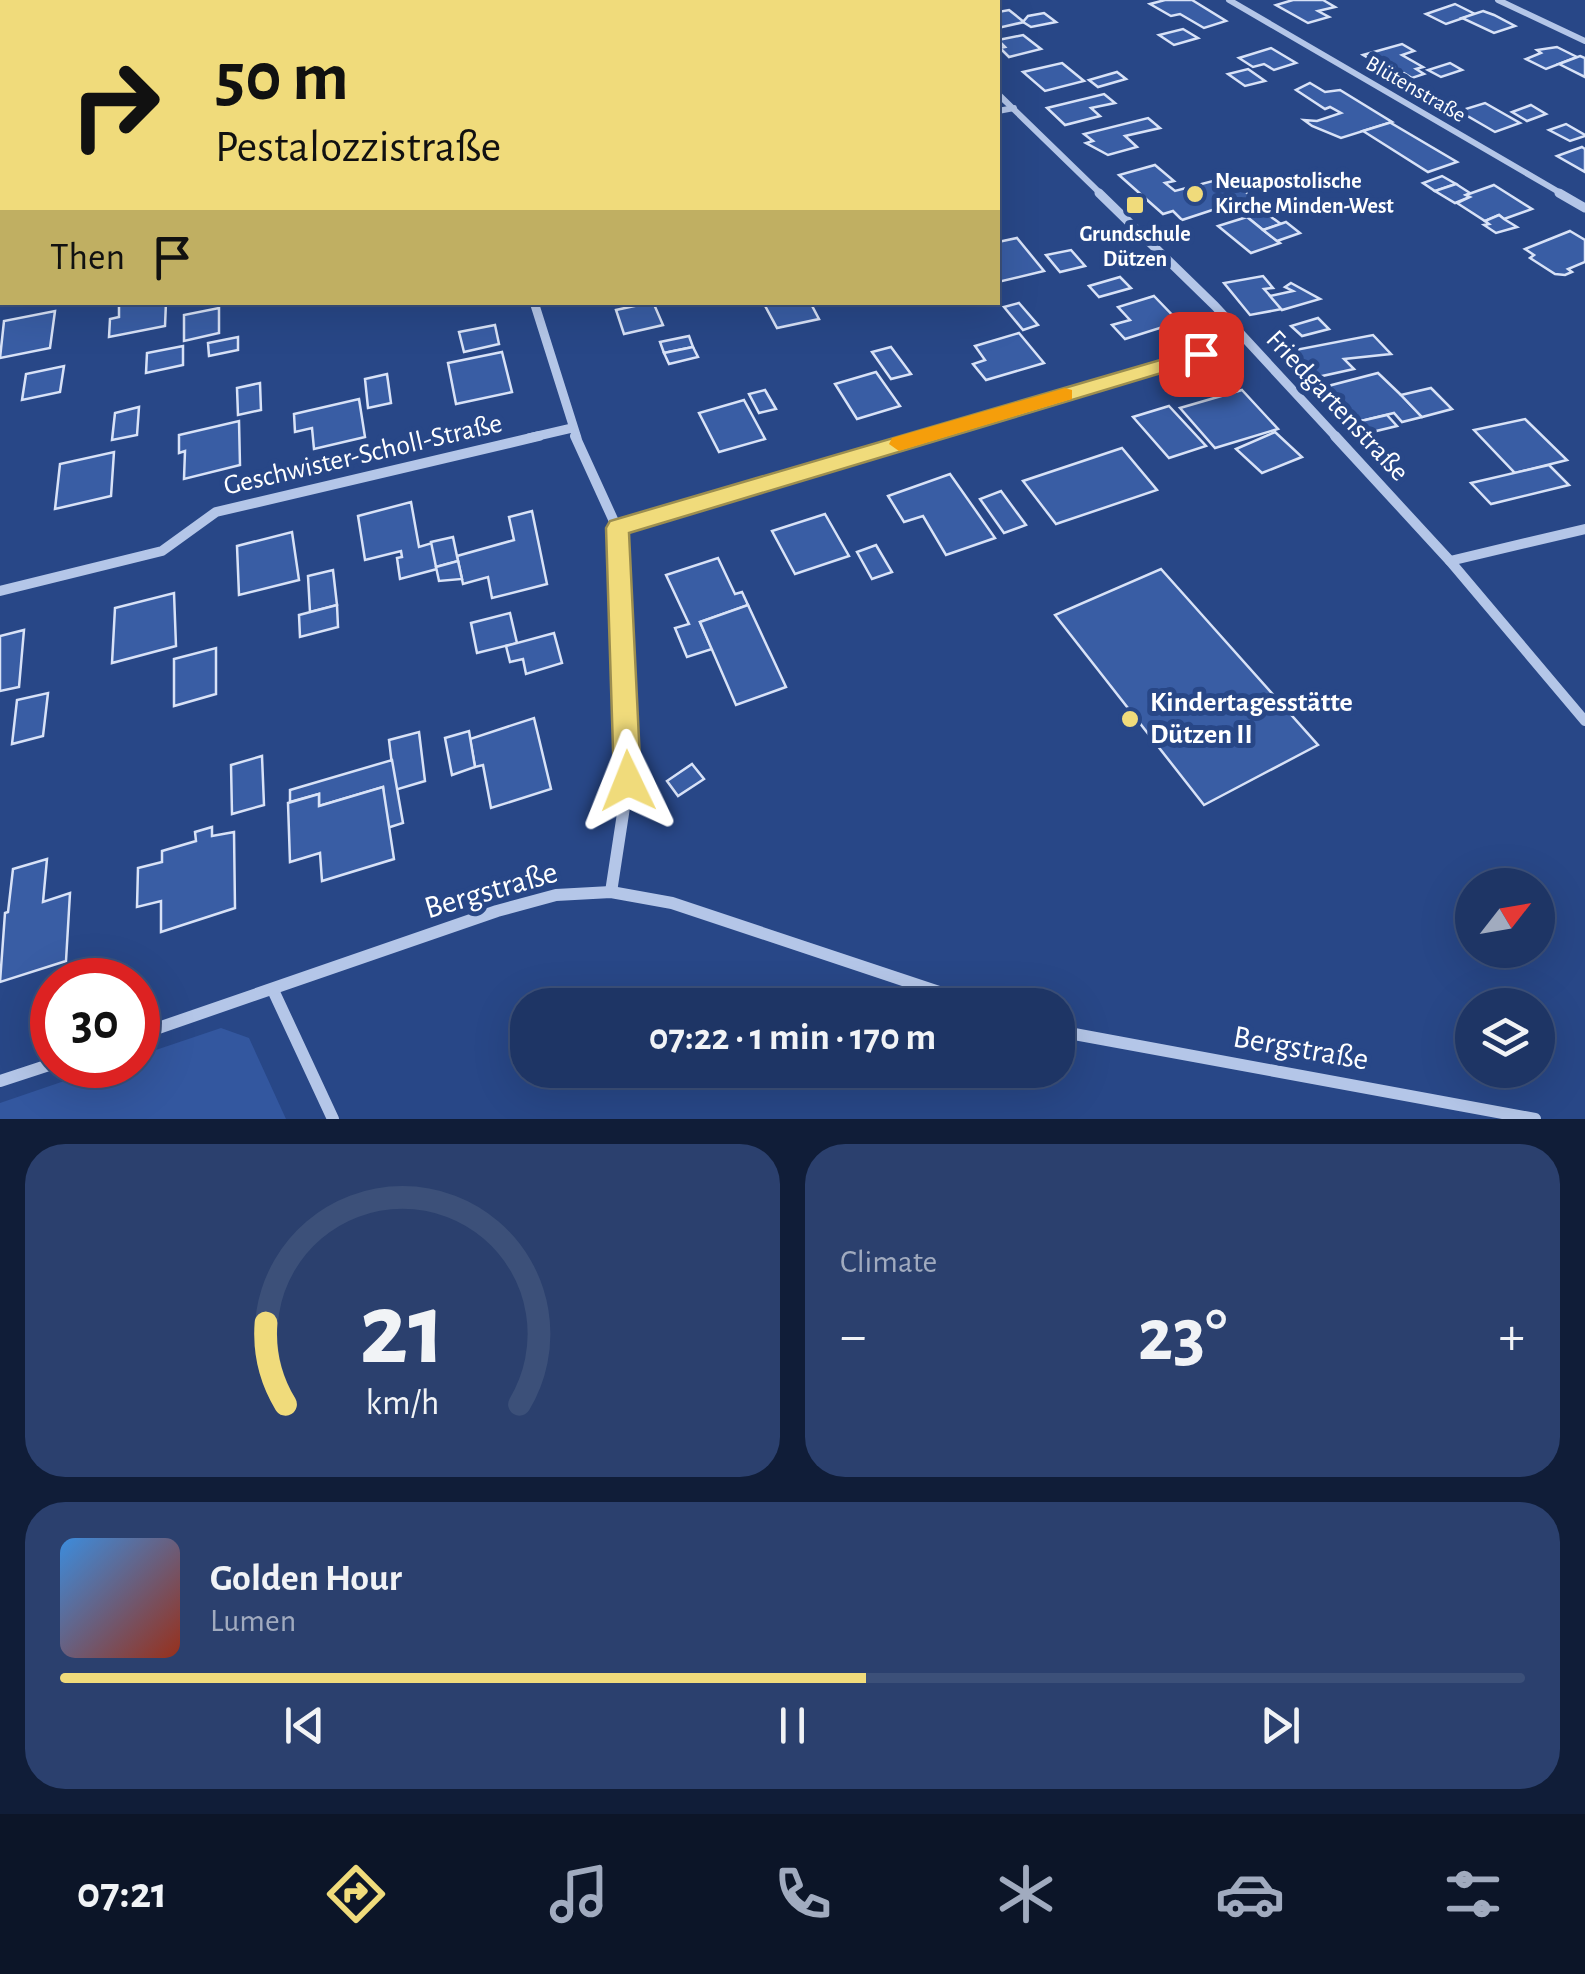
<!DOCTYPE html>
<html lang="en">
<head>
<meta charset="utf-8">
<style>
	body { margin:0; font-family:"Alegreya Sans",sans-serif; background:#2b406e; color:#f1f3f6; height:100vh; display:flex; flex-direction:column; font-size:38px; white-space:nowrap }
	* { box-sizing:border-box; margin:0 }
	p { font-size:32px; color:#a1abbf }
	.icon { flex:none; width:55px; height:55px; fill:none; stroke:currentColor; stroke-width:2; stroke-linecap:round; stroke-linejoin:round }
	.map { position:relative; height:1119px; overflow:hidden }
	.panel { display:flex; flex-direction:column; gap:25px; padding:25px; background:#101d38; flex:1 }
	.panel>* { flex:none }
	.hud { position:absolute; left:0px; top:0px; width:1000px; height:305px; box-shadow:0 10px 40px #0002,0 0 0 2px #3c5079; background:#f0db7b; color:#111; overflow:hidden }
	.needle { width:65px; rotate:59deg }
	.tools { position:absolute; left:1455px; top:868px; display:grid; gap:20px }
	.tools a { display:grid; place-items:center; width:100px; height:100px; border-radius:50%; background:#1e3565; box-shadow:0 10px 40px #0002,0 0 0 2px #3c5079; font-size:50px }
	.speed { position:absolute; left:30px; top:958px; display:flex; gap:20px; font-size:50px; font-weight:700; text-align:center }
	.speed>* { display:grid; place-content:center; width:130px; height:130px; border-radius:50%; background:#1e3565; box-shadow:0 10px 40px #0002,0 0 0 2px #3c5079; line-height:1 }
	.speed .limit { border:15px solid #d22; background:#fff; color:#111 }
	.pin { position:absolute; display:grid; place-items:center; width:85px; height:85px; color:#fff; margin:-42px; border-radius:20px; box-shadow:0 5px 15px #0006 }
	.me { position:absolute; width:110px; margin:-55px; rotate:358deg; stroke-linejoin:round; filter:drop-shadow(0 0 8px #0008) }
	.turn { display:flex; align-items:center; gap:35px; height:210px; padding:0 50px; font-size:45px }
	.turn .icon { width:130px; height:130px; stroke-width:2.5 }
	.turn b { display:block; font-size:70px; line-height:85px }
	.then { display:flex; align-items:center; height:95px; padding:0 50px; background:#0003; gap:20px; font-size:38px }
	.big { font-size:75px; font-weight:600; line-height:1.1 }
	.panel .card { flex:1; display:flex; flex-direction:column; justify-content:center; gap:15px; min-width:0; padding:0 35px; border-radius:40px; background:#2b406e }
	.panel .dial { align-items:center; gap:0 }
	.dial svg { height:260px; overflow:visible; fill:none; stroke:#3c5079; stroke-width:7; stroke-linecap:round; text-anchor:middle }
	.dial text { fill:#f1f3f6; stroke:none }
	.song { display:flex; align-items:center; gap:30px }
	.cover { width:120px; height:120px; border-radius:15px; background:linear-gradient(135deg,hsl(210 70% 55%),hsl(10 70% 35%)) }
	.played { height:10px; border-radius:5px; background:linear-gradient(90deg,#f0db7b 55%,#3c5079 55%) }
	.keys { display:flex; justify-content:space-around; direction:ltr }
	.heat { display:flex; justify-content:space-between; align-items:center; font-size:55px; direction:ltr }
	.panel .tiles { flex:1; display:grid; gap:25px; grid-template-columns:1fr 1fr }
	.card:last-child { grid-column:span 2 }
	.trip { position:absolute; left:510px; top:988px; width:565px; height:100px; border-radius:40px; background:#1e3565; box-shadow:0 10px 40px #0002,0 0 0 2px #3c5079; font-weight:600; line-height:100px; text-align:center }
	.tabs { display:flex; height:160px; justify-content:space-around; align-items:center; background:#0c1528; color:#a1abbf }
	.tabs .icon { width:70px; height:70px }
	.tabs .active { color:#f0db7b }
	.tabs b { font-size:45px; color:#f1f3f6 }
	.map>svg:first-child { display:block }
</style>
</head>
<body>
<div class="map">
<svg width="1585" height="1119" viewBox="0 0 1585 1119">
	<rect width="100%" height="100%" fill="#284787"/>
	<path fill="#33579f" d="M221,1028L249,1038L286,1119H0V1103L111,1065H138V1056Z"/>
	<g fill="#395da4" stroke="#d8e2f7" stroke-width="2.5">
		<path d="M1165,0H1192L1226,21L1204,28L1180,14L1171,16L1150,4Z"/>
		<path d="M1293,0H1323L1335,7L1318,11L1329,17L1308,23L1276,5Z"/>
		<path d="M1455,4L1475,14L1446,24L1426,14Z"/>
		<path d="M1009,10L1024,22L998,28V12Z"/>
		<path d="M1483,11L1494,15L1515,26L1494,33L1462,18Z"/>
		<path d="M1044,13L1056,22L1031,27L1023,22L1028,16Z"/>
		<path d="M1183,29L1198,38L1174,45L1159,35Z"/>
		<path d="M1023,35L1041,49L1009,57L1000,48L1005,47L998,40Z"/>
		<path d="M1402,44L1414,51L1402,55L1423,67L1416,69L1424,74L1412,78L1404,73L1397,75L1363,55Z"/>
		<path d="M1557,47L1577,57L1546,69L1526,59L1541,53L1537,50Z"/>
		<path d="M1271,48L1296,63L1274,70L1264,64L1253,67L1239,58Z"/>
		<path d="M1580,56L1585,58V77L1559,64Z"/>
		<path d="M1062,63L1084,81L1045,91L1023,72Z"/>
		<path d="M1450,63L1462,70L1441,77L1428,70Z"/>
		<path d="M1248,69L1265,81L1245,86L1228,74Z"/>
		<path d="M1117,72L1126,79L1098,87L1089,80Z"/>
		<path d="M1310,83L1325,92L1340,90L1392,122L1341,138L1312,126L1304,120L1317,121L1341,113L1330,107L1325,109L1296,90Z"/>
		<path d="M1104,94L1115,103L1091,108L1100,116L1065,125L1047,108Z"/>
		<path d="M1485,103L1520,123L1495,132L1459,111Z"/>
		<path d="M1531,105L1546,114L1527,121L1512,112Z"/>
		<path d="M1148,118L1160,128L1125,136L1137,147L1108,155L1086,143L1093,141L1084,134Z"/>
		<path d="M1392,122L1391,123L1457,162L1428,172L1363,131Z"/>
		<path d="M1566,124L1585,135V136L1570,141L1549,130Z"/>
		<path d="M1582,147L1585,149V172L1557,156Z"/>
		<path d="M1155,165L1174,181L1165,183L1175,191L1228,177L1252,197L1182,220L1173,211L1163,214L1119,175Z"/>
		<path d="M1442,176L1456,184L1435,191L1423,183Z"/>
		<path d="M1456,184L1470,193L1466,195L1470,197L1455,203L1435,191Z"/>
		<path d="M1494,185L1532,209L1504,219L1499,215L1485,221L1457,203L1470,197L1466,195Z"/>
		<path d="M1264,211L1267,214L1281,224L1263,230L1247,217Z"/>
		<path d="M1499,215L1504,219L1517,227L1496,233L1484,225L1489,224L1485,221Z"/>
		<path d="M1247,217L1263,230L1280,243L1251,253L1218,226Z"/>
		<path d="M1286,222L1300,233L1277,241L1263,230Z"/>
		<path d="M1570,231L1585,240V262L1568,269L1572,272L1565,275L1555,274L1530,258L1534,255L1525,249Z"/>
		<path d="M1017,238L1044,271L998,282V242Z"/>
		<path d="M1071,250L1085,266L1060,272L1046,255Z"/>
		<path d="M1263,276L1273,288L1264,289L1282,309L1250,315L1224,283Z"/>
		<path d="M1120,277L1131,288L1099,297L1089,286Z"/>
		<path d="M1291,283L1320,299L1282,310L1270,296L1293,291L1285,287Z"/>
		<path d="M1154,296L1179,322L1125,339L1112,325L1130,320L1118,307Z"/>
		<path d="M119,302H166L165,326L109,337L110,319L119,317Z"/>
		<path d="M653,302L663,325L624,334L616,310Z"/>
		<path d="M763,302H810L819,319L777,328Z"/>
		<path d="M1019,303L1038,325L1023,330L1004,307Z"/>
		<path d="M219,308V333L184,341V315Z"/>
		<path d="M55,311L50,348L0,358L4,321Z"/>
		<path d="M1318,318L1329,329L1302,336L1291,326Z"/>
		<path d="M495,325L499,344L464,352L459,332Z"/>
		<path d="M1019,333L1044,363L986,380L973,364L985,360L975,346Z"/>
		<path d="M1373,335L1391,354L1344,359L1354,369L1313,378L1290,351Z"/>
		<path d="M689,336L693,347L664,353L660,342Z"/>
		<path d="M238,337V350L209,356L208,343Z"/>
		<path d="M183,346V365L146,373L147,353Z"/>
		<path d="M693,347L698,357L669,364L664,353Z"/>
		<path d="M891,347L911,374L891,379L872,352Z"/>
		<path d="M502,352L512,392L456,404L448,363Z"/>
		<path d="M64,366L60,392L22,400L26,374Z"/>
		<path d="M876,372L900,406L857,419L835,384Z"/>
		<path d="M1378,373L1401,395L1422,417L1402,422L1394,413L1361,421L1328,386Z"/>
		<path d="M387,374L391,403L368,408L365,379Z"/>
		<path d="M260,383L261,410L238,415L237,388Z"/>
		<path d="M1431,388L1452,409L1422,417L1401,395Z"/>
		<path d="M765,390L776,409L759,413L749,394Z"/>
		<path d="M1242,390L1278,429L1215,448L1180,408Z"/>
		<path d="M359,399L365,437L314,449L312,428L295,432L294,414Z"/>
		<path d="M744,400L765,439L719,452L699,413Z"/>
		<path d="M1169,406L1206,446L1169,458L1133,417Z"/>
		<path d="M139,407L137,435L112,440L115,413Z"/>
		<path d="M1387,415L1397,426L1372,432L1361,421Z"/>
		<path d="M1525,419L1567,460L1515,473L1474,430Z"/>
		<path d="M239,421L240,465L184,479L185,451L179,453V435Z"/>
		<path d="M1275,432L1302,457L1262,473L1236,449Z"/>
		<path d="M1122,448L1157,490L1056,524L1023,481Z"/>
		<path d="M114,452L111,496L55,509L60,464Z"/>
		<path d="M1549,465L1569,485L1491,504L1471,483Z"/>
		<path d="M950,474L995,538L946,555L923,516L904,522L888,496Z"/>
		<path d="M1001,491L1026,525L1004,533L980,499Z"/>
		<path d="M411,502L419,547L432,543L437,569L400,579L397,558L402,557L401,551L365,560L358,516Z"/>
		<path d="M532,511L547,584L492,598L488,577L463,584L457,556L514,540L509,517Z"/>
		<path d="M825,514L849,556L795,574L772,531Z"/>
		<path d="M292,532L299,580L239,595L237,546Z"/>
		<path d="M453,537L458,561L436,567L431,542Z"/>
		<path d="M876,545L892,572L872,579L857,552Z"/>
		<path d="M718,558L735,594L742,592L748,605L700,622L712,649L687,657L675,628L689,624L666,575Z"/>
		<path d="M458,561L462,579L439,581L436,567Z"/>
		<path d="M1161,569L1318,745L1204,805L1055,615Z"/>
		<path d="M333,570L337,605L310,612L308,576Z"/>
		<path d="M174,593L176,646L112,663L115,608Z"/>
		<path d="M337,605L338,627L300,637L299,615Z"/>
		<path d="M748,605L786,687L736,705L700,622Z"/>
		<path d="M510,613L517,643L477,653L471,623Z"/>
		<path d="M24,630L19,687L0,691V636Z"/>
		<path d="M554,633L562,663L526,674L523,659L510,662L506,646Z"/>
		<path d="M216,648V694L174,706V659Z"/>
		<path d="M48,693L43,736L12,744L17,700Z"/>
		<path d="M534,718L551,789L491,808L483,765L475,767L470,739Z"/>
		<path d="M469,731L475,767L452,775L445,738Z"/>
		<path d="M419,732L425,781L395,790L389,740Z"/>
		<path d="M262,756L264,805L232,814L231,765Z"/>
		<path d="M392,760L403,823L387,828L383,787L319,806V794L290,802V790Z"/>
		<path d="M692,764L704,779L678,796L667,781Z"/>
		<path d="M383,787L394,859L322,881L320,853L290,862L288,803L319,794V806Z"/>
		<path d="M212,827V836L234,832L235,908L161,932V901L137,907L138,868L162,862V851L196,841L195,832Z"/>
		<path d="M47,859L43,902L70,893L66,961L0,982L5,913L8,912L13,869Z"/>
	</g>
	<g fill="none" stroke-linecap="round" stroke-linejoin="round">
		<g stroke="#b4c6e8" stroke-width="6">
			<path d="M1229,0L1564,195"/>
			<path d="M1498,0L1585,41"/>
			<path d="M998,94L1102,195"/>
			<path d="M998,111L1014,108"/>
		</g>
		<g stroke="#b4c6e8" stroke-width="9">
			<path d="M1099,193L1215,306L1337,438"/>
			<path d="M1559,193L1585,208"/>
			<path d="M534,302L577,438"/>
			<path d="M529,438L572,428"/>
			<path d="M918,438L1201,354"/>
		</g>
		<g stroke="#b4c6e8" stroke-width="10">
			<path d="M575,436L617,528L626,741"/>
			<path d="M1335,436L1450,561L1585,721"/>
			<path d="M617,528L927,436"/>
			<path d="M1450,561L1585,529"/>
			<path d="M0,591L162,551L216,512L539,436"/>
		</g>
		<g stroke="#b4c6e8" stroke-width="12">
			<path d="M611,892L628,781L626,739"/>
			<path d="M273,990L333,1119"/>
			<path d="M1058,1031L1535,1119"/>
			<path d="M138,1035L497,911L556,895L611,892L672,903L978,1005"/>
			<path d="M0,1081L52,1064"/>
		</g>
	</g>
	<path fill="#f0db7b" stroke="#9c8e50" stroke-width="2.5" d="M1201,348L1211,354L1208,359L629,533L641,781L637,790L628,793L618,790L614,781L606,528L610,521Z"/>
	<path fill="#f59e0b" d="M1065,388L1072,390V399L899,451L889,444L892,438Z"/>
	<g fill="#f0db7b" stroke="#284787" stroke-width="4">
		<circle cx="1195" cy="194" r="10"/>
		<rect x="1125" y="195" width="20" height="20" rx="5"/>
		<circle cx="1130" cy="719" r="10"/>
	</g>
	<g text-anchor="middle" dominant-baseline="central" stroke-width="10" stroke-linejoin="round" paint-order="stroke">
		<g font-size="22" fill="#fff" stroke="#284787">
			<text transform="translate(1416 89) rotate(30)">Blütenstraße</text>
		</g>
		<g font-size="22" font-weight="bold" fill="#fff" stroke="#284787" text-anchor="start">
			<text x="1215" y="181">Neuapostolische<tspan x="1215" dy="25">Kirche Minden-West</tspan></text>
			<text x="1135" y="234" text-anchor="middle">Grundschule<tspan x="1135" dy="25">Dützen</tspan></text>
		</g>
		<g font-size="28" fill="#fff" stroke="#284787">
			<text transform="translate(1337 406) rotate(47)">Friedgartenstraße</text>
			<text transform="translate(363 455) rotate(-13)">Geschwister-Scholl-Straße</text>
		</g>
		<g font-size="28" font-weight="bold" fill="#fff" stroke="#284787" text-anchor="start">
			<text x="1150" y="703">Kindertagesstätte<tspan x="1150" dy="32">Dützen II</tspan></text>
		</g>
		<g font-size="32" fill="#fff" stroke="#284787">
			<text transform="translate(491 890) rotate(-16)">Bergstraße</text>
			<text transform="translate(1301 1048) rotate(10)">Bergstraße</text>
		</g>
	</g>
</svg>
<div class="tools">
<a><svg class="needle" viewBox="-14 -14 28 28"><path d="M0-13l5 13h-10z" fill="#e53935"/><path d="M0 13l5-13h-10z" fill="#a1abbf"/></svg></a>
<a><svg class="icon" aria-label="layers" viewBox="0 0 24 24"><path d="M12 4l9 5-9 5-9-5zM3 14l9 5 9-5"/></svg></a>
</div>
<div class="speed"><div class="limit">30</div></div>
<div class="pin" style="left:1201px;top:354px;background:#d93025"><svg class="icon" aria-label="arrive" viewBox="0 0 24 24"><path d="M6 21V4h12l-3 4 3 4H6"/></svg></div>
<svg class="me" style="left:628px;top:781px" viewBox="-20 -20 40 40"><path d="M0-17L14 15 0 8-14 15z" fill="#f0db7b" stroke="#fff" stroke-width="4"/></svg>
<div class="trip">07:22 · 1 min · 170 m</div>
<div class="hud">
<div class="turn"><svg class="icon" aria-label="right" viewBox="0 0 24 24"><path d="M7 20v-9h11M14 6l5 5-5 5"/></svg><div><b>50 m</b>Pestalozzistraße</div></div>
<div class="then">Then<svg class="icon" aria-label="arrive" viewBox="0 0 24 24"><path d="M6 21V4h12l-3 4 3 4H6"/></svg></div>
</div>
</div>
<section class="panel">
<div class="tiles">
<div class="card dial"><svg viewBox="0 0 100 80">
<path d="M14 69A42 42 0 1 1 86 69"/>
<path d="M14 69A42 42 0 0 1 8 44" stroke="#f0db7b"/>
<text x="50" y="56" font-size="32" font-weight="700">21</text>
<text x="50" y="72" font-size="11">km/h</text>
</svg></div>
<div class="card"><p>Climate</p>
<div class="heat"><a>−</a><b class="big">23°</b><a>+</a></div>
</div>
<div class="card">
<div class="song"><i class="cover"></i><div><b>Golden Hour</b><p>Lumen</p></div></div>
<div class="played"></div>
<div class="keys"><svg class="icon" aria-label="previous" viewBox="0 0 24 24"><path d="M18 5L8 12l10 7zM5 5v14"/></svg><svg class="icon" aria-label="pause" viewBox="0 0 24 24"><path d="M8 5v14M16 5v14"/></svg><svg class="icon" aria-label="next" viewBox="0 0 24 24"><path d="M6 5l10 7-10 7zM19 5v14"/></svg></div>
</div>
</div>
</section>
<nav class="tabs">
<b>07:21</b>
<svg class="icon active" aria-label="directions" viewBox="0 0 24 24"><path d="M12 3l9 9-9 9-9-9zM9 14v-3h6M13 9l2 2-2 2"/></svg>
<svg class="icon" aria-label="music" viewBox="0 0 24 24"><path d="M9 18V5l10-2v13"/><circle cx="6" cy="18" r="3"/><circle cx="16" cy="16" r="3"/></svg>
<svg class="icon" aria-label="phone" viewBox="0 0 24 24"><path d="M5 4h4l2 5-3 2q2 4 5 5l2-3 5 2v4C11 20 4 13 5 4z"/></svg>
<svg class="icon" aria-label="climate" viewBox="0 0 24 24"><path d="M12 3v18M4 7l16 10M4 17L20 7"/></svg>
<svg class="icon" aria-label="car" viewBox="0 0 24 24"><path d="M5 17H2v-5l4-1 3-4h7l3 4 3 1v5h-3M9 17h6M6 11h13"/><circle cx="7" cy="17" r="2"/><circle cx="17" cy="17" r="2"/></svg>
<svg class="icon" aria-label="filters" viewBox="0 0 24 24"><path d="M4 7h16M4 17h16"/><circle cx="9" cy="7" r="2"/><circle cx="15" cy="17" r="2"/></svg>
</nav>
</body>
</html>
